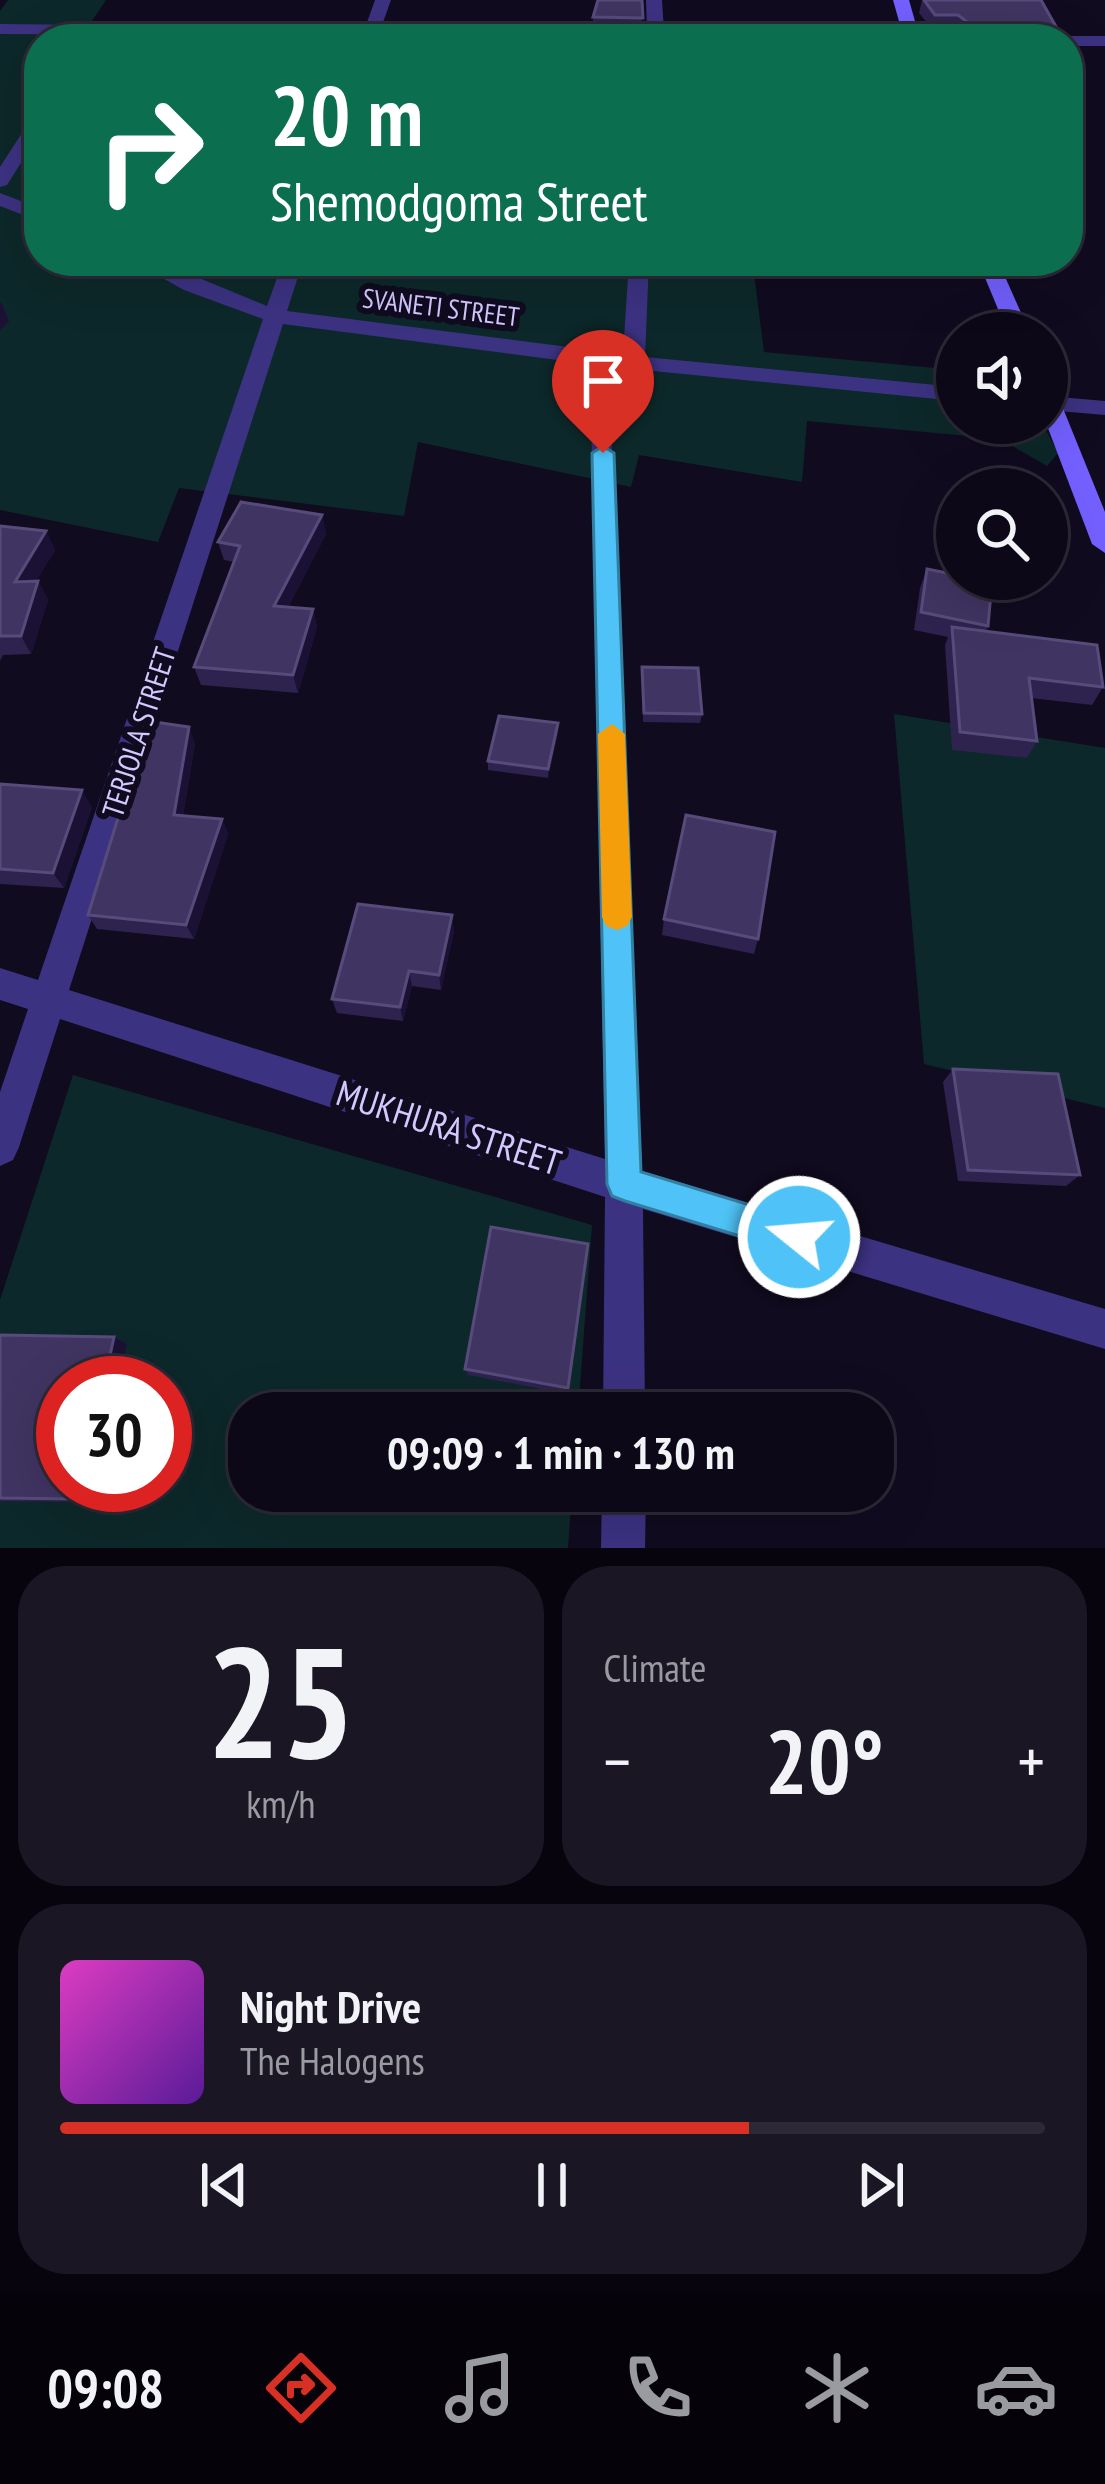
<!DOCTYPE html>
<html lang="en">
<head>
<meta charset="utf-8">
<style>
	body { margin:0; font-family:"PT Sans Narrow",sans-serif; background:#1a1624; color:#f1f3f6; height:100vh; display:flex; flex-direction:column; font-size:45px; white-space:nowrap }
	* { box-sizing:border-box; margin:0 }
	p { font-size:39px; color:#9a9aa1 }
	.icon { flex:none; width:66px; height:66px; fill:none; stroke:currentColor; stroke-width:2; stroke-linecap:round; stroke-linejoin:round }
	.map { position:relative; height:1548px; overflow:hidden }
	.sheet { display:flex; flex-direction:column; gap:18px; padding:18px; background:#07040d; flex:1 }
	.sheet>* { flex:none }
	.top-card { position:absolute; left:24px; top:24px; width:1059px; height:252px; border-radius:48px; box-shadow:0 12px 48px #0002,0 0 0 3px #2c2936; background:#0b6e4f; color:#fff; overflow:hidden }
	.controls { position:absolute; left:936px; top:312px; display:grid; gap:24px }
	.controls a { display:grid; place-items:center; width:132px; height:132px; border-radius:50%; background:#0c0817; box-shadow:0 12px 48px #0002,0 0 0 3px #2c2936; font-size:60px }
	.speed { position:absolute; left:36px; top:1356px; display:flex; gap:24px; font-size:60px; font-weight:700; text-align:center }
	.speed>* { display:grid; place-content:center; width:156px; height:156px; border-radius:50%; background:#0c0817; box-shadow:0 12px 48px #0002,0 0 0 3px #2c2936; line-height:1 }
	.speed .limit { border:18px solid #d22; background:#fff; color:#111 }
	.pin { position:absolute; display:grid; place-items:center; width:102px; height:102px; color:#fff; margin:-123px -51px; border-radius:50% 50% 50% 0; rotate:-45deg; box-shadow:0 0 12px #0007 }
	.pin .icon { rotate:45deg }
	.me { position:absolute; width:132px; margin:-66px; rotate:287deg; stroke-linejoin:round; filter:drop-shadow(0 0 9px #0008) }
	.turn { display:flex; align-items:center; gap:42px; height:252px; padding:0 48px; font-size:54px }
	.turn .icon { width:156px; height:156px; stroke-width:2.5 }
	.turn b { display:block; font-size:84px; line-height:102px }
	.big { font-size:90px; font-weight:600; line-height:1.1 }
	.sheet .tile { flex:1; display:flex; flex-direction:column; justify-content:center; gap:18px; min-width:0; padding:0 42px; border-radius:48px; background:#1a1624 }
	.sheet .dial { align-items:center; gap:0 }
	.dial b { font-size:156px; line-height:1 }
	.song { display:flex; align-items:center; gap:36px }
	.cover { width:144px; height:144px; border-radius:18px; background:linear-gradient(135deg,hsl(310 70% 55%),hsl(270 70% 35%)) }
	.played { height:12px; border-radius:6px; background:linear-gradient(90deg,#d93025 70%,#2c2936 70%) }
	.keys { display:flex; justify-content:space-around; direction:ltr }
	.heat { display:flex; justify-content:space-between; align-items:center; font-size:66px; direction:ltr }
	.sheet .tiles { flex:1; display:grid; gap:18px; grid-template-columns:1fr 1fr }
	.tile:last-child { grid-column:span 2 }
	.trip { position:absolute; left:228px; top:1392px; width:666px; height:120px; border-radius:48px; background:#0c0817; box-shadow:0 12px 48px #0002,0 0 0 3px #2c2936; font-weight:600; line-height:120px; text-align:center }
	.tabs { display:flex; height:192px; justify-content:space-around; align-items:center; background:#050309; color:#9a9aa1 }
	.tabs .icon { width:84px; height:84px }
	.tabs .current { color:#d93025 }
	.tabs b { font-size:54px; color:#f1f3f6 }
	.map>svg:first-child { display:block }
</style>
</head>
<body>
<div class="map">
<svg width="1105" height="1548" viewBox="0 0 1105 1548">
	<rect width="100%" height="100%" fill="#100b1f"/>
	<g fill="#0d282a" fill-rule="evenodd">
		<path d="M8,0H106L80,39H39V101L27,120L39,121V261H235L259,266L448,269L451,261H831L832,271L754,273L764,352L957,370V423H1042L1058,453L1047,466L1000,439L807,421L802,482L639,455L631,487L418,442L404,516L179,488L158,542L0,510V11Z"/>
		<path d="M894,714L1105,748V1108L924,1064Z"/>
		<path d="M73,1075L592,1225L578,1413H249V1491H572L568,1548H0V1300ZM63,1383H165V1485H63Z"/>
	</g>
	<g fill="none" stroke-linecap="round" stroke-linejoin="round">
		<g fill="#3c3282" fill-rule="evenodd">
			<path d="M375,0H391L381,28L647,31L646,0H662L664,31L954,34L962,39L0,34V24L365,28Z"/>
			<path d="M1068,36H1105V46H1068V39H1061Z"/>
			<path d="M39,115V134L7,185L0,187V167L33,116Z"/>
			<path d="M0,193L39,208V221L0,206Z"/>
			<path d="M132,261H158L267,306L283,261H303L287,311L623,354L629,261H649L645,357L957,387V401L603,366L283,324L69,990L605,1159L591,407L594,402H610L642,1171L1105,1309V1349L643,1209L645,1413H603L605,1197L60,1019L19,1147L13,1160L0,1166V1092L28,1009L0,1000V968L38,980L263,319L184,290Z"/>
			<path d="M1047,396L1105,401V415L1047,410Z"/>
			<path d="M602,1491H646L645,1548H601Z"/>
		</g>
		<g fill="#7360ff" fill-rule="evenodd">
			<path d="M893,0H909L920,39H904Z"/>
			<path d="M978,261H998L1030,333H1008Z"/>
			<path d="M1047,389L1058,396L1105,512V553L1092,544L1046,423Z"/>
		</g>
	</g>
	<g fill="#2e224f">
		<path d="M642,0V26H593V17Z"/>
		<path d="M922,0H1041L1063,39H944L946,29H932L919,13Z"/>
		<path d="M322,515L326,534L288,607L313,609L317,627L298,693L201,685L194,667L234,562L224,560L218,542Z"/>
		<path d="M0,526L46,531L55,550L36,581H38L48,600L31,654L3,655L0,661Z"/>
		<path d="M927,569L988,626L986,631L1103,687L1092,705L1031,698L1037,741L1027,758L952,750L945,645L948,637L914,630L920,588Z"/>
		<path d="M642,667L702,714L700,723L643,722Z"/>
		<path d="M558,723V732L548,778L488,770V761Z"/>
		<path d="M195,743L183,816L222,819L228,834L194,939L97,929L88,915Z"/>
		<path d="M0,784L92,807L64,888L0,884Z"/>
		<path d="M664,919L758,939L754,954L662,935Z"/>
		<path d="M454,931L441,990L412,986L403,1021L337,1013L332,999Z"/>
		<path d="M953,1069L1080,1175L1066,1186L958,1181L943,1082Z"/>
		<path d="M588,1244L568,1394L468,1375L465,1369Z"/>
		<path d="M0,1335L114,1337L127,1344L118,1383H63V1485H96L92,1502L0,1501Z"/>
	</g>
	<g fill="#1b1134">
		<path d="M1,302L9,321L0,330V303Z"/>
		<path d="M322,515L326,534L279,624L274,606Z"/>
		<path d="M46,531L55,550L25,600L15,582Z"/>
		<path d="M38,581L48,600L31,654L21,636Z"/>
		<path d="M313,609L317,627L298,693L293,675Z"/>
		<path d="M558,723V732L548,778V769Z"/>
		<path d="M189,727L195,743L181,830L174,815Z"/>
		<path d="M82,790L92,807L64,888L53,873Z"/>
		<path d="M222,819L228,834L194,939L186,925Z"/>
		<path d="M452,915L454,931L441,990L439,975Z"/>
		<path d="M409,971L412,986L403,1021L400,1007Z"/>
		<path d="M114,1337L127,1344L118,1383H104Z"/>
		<path d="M81,1485H96L92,1502L78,1499Z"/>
	</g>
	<g fill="#403462" stroke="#574b7b" stroke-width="3">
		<path d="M598,0H642L643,18L593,17Z"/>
		<path d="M924,0H1041L1063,39H955L947,29H966L970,24L958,15H935Z"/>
		<path d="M589,31H712L711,39H588Z"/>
		<path d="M241,502L322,515L274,606L313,609L293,675L194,667L240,546L218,542Z"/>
		<path d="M0,526L46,531L15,582L38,581L21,636H0Z"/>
		<path d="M927,569L957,575V579H975L992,582L988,626L921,612Z"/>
		<path d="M952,627L1097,645L1103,687L1029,678L1037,741L960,732Z"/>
		<path d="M642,667L698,668L702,714L644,713Z"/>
		<path d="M499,716L558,723L548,769L488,761Z"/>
		<path d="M148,721L189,727L174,815L222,819L186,925L88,915Z"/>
		<path d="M0,784L82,790L53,873L0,869Z"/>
		<path d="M686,815L775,832L758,939L664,919Z"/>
		<path d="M358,904L452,915L439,975L409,971L400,1007L332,999Z"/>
		<path d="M953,1069L1058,1074L1080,1175L968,1170Z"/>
		<path d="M491,1227L588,1244L568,1388L465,1369Z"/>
		<path d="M0,1335L114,1337L104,1383H63V1485H81L78,1499L0,1498Z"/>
	</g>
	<path fill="#4fc3f7" stroke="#337fa1" stroke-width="3" d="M603,446L614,453L641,1172L812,1224L817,1237L812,1249L799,1254L625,1201L612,1196L607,1184L592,453Z"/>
	<path fill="#f59e0b" d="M612,724L625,734L632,917L627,926L617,930L606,926L602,917L598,734Z"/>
	<g text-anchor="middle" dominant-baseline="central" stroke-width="12" stroke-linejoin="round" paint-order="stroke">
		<g font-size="27" fill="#d4c9ff" stroke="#100b1f">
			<text transform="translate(441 307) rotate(7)">SVANETI STREET</text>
		</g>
		<g font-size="30" fill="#d4c9ff" stroke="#100b1f">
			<text transform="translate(138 732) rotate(-72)">TERJOLA STREET</text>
		</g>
		<g font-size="36" fill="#d4c9ff" stroke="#100b1f">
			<text transform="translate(449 1127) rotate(18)">MUKHURA STREET</text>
		</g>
	</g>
</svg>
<div class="controls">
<a><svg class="icon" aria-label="sound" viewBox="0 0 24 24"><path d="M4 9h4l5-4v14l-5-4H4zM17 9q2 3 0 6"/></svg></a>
<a><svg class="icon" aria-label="search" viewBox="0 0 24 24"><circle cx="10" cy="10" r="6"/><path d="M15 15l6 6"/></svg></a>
</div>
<div class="speed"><div class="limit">30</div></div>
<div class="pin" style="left:603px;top:453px;background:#d93025"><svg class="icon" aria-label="arrive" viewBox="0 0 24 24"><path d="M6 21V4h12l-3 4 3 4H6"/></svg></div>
<svg class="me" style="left:799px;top:1237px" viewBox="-20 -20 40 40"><circle r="17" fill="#4fc3f7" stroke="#fff" stroke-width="3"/><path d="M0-11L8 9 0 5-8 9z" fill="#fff"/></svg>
<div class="trip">09:09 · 1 min · 130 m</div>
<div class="top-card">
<div class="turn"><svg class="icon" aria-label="right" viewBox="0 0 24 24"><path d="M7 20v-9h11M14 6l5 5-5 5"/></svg><div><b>20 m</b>Shemodgoma Street</div></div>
</div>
</div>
<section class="sheet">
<div class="tiles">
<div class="tile dial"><b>25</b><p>km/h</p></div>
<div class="tile"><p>Climate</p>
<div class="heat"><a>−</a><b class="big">20°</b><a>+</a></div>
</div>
<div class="tile">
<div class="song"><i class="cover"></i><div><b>Night Drive</b><p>The Halogens</p></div></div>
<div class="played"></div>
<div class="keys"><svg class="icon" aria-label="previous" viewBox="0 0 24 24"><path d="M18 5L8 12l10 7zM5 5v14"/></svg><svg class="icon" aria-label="pause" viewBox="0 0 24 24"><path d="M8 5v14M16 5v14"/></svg><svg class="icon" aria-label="next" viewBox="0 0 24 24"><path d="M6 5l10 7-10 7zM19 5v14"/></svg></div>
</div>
</div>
</section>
<nav class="tabs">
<b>09:08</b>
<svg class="icon current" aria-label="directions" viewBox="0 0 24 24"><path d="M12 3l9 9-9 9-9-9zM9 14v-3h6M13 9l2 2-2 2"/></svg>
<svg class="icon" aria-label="music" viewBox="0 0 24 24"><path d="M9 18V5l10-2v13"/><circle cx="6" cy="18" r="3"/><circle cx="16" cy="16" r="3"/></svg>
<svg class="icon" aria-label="phone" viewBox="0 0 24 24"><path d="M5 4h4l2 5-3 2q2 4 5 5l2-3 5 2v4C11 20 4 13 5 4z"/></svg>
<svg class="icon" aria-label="climate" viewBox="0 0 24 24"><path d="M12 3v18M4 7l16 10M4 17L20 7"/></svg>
<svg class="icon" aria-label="car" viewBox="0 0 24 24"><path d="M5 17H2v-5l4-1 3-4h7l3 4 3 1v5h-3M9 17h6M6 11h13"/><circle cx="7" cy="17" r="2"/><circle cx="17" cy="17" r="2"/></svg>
</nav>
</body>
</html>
